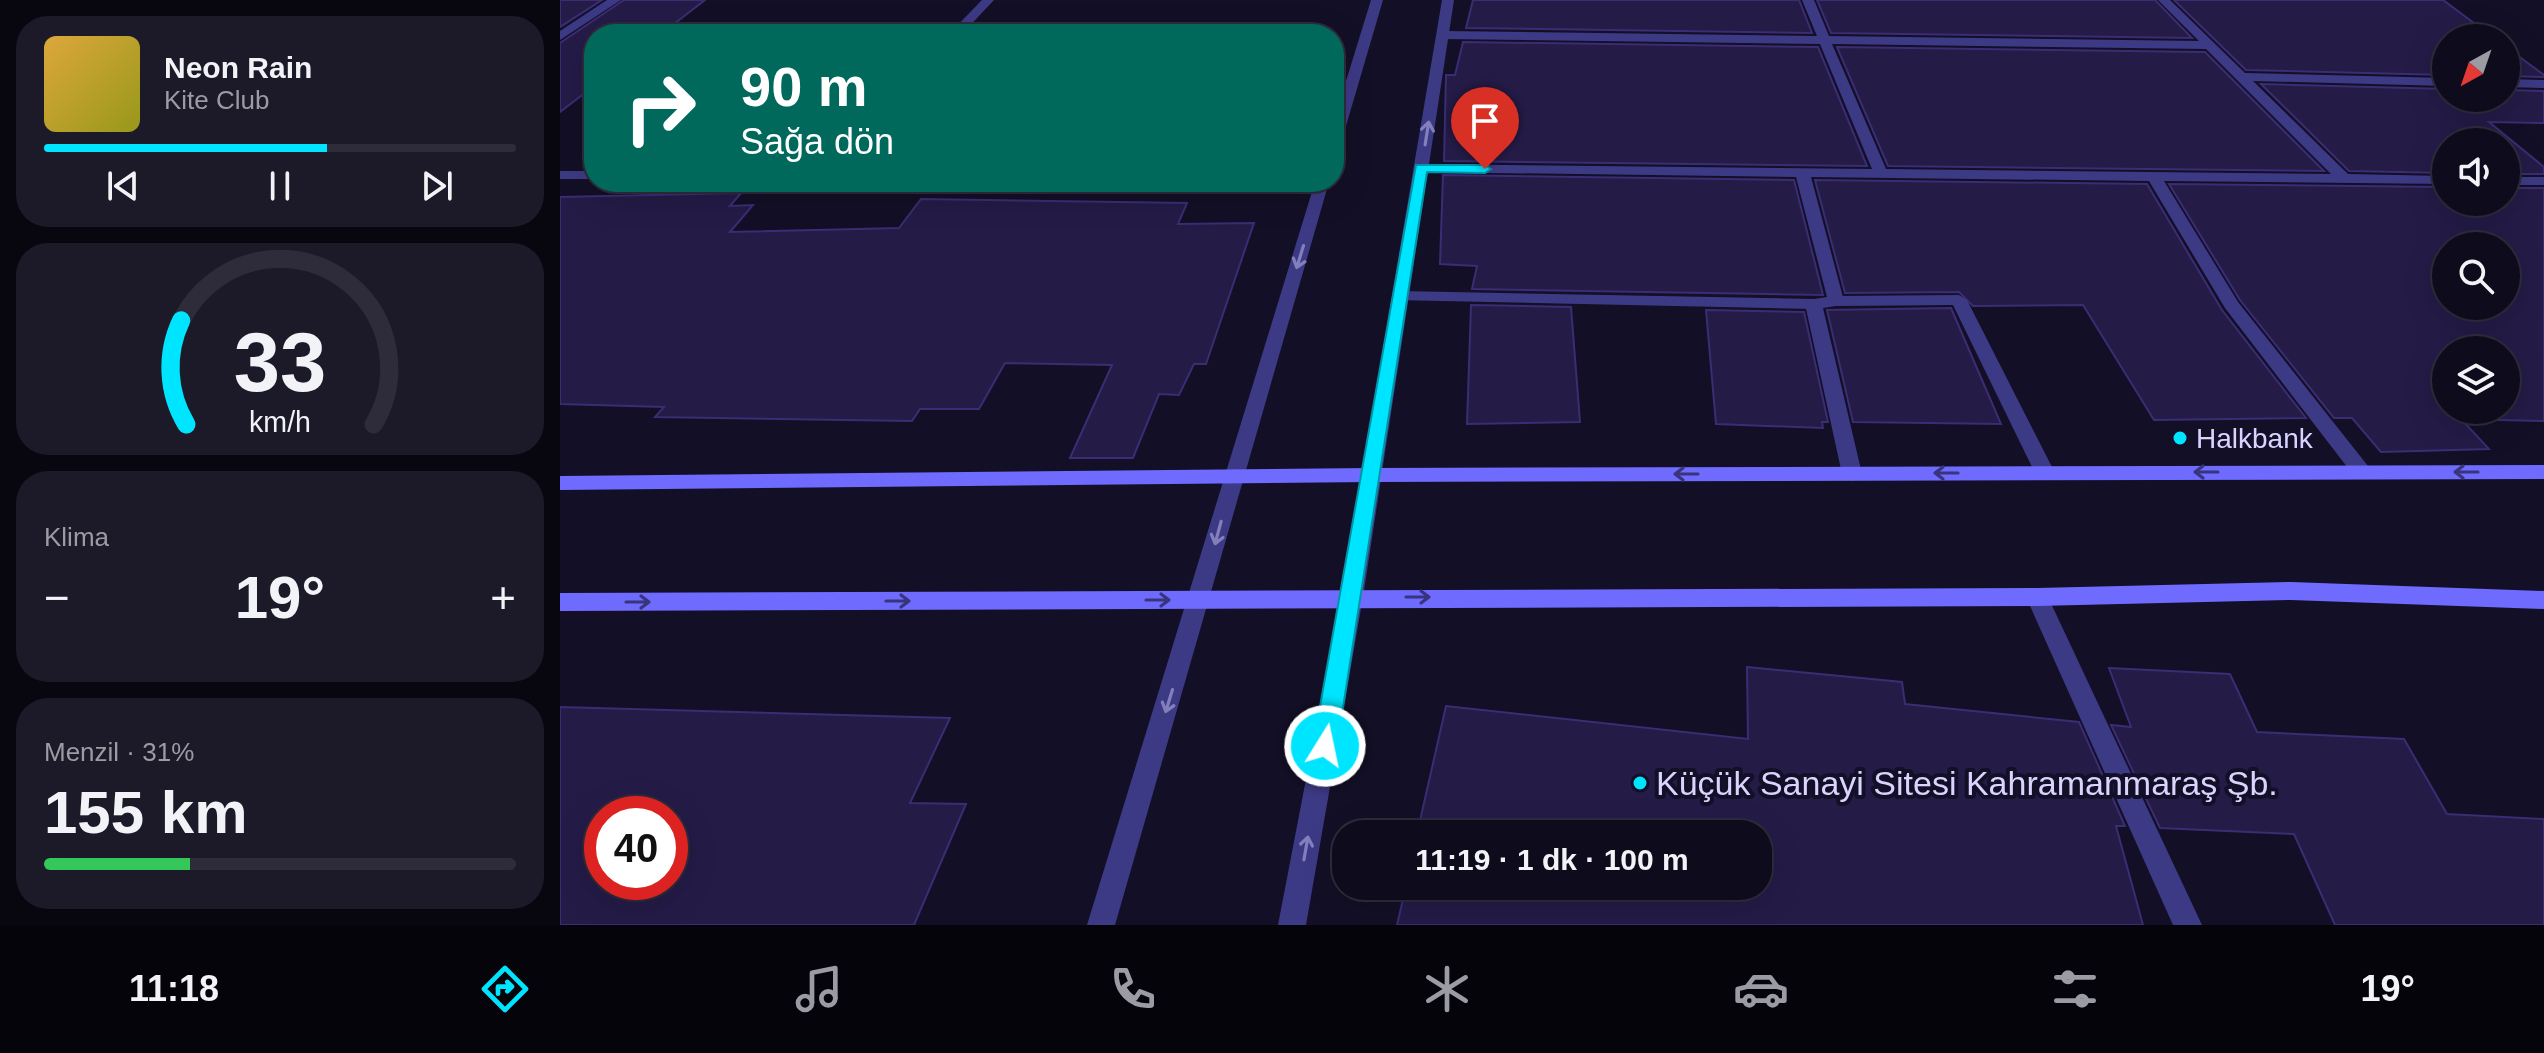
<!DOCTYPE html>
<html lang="tr">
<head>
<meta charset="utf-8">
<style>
	body { margin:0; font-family:Arial,sans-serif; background:#1c1929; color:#f1f3f6; height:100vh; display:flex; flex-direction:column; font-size:30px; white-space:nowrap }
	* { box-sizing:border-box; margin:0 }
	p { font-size:26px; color:#9b9ba3 }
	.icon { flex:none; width:44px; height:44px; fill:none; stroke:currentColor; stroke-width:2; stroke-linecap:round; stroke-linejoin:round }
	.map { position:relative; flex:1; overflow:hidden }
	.panel { display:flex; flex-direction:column; gap:16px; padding:16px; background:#08060f; width:560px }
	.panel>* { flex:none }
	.hud { position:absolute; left:24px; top:24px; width:760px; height:168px; border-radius:32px; box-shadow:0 8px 32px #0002,0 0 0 2px #2e2b3b; background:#00695c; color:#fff; overflow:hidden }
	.needle { width:52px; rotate:220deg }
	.controls { position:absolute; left:1872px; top:24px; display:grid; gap:16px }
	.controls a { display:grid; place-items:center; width:88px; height:88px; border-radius:50%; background:#0e0b1c; box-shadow:0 8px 32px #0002,0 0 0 2px #2e2b3b; font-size:40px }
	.speed { position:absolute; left:24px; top:796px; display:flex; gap:16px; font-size:40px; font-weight:700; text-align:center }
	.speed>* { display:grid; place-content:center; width:104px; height:104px; border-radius:50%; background:#0e0b1c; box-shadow:0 8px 32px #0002,0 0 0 2px #2e2b3b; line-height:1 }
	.speed .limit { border:12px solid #d22; background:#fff; color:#111 }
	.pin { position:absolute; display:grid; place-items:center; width:68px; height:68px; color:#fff; margin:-82px -34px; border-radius:50% 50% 50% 0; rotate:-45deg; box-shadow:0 0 8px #0007 }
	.pin .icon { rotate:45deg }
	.me { position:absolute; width:88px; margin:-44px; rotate:10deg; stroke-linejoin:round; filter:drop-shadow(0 0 6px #0008) }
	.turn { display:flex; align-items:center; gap:28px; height:168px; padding:0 24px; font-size:36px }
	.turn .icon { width:104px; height:104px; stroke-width:2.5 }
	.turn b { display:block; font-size:56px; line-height:68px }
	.big { font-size:60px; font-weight:700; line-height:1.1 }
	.panel .widget { flex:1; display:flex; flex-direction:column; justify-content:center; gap:12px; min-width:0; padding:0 28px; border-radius:32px; background:#1c1929 }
	.panel .dial { align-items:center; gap:0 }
	.dial svg { height:208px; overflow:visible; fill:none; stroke:#2e2b3b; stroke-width:7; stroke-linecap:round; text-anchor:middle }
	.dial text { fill:#f1f3f6; stroke:none }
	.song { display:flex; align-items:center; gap:24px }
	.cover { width:96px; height:96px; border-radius:12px; background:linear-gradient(135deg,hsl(40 70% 55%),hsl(60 70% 35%)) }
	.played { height:8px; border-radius:4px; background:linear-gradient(90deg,#00e5ff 60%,#2e2b3b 60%) }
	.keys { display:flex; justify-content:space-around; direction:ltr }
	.heat { display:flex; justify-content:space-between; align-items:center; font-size:44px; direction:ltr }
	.charge { height:12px; border-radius:6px; background:linear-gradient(90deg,#34c759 31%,#2e2b3b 0) }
	.trip { position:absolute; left:772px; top:820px; width:440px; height:80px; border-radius:32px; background:#0e0b1c; box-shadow:0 8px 32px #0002,0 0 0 2px #2e2b3b; font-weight:700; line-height:80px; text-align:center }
	.tab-bar { display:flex; height:128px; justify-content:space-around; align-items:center; background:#06040b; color:#9b9ba3 }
	.tab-bar .icon { width:56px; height:56px }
	.tab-bar .active { color:#00e5ff }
	.tab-bar b { font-size:36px; color:#f1f3f6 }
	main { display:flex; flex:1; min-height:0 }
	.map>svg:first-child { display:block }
</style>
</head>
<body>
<main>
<section class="panel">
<div class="widget">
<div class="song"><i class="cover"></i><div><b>Neon Rain</b><p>Kite Club</p></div></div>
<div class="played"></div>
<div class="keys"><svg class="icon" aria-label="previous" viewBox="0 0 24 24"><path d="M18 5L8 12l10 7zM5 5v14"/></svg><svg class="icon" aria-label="pause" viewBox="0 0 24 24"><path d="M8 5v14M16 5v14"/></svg><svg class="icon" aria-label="next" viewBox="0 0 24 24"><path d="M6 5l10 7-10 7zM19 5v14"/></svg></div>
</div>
<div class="widget dial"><svg viewBox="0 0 100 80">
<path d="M14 69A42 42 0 1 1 86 69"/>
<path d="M14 69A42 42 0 0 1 12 29" stroke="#00e5ff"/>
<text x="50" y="56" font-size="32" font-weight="700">33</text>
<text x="50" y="72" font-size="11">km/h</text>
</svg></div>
<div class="widget"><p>Klima</p>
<div class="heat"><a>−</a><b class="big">19°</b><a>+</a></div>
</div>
<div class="widget"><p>Menzil · 31%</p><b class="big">155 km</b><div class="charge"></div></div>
</section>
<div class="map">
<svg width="1984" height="925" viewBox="0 0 1984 925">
	<rect width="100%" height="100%" fill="#130f26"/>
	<g fill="#241b47" stroke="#3b2d73" stroke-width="2" fill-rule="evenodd">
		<path d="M0,0H42L0,27Z"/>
		<path d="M64,0H145L101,34H34V86L0,112V43Z"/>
		<path d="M913,0H1239L1252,33L906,28Z"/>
		<path d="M1257,0H1595L1632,38L1271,33Z"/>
		<path d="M1614,0H1883L1934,38H1886V75L1686,70Z"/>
		<path d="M903,42L1258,47L1307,166L884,161L886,75H895Z"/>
		<path d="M1277,47L1645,52L1764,171L1328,166Z"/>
		<path d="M1946,47L1984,75V77L1946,76Z"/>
		<path d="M1701,84L1886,89V98H1946V90L1984,91V123L1929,122L1984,167V174H1946V142H1886V173L1789,171Z"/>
		<path d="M883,175L1234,180L1263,295L912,289L917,266L880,264Z"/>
		<path d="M1255,180L1587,184L1662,310L1746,418L1594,420L1523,305L1413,306L1399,292L1285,293Z"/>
		<path d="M1609,184L1886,187V202H1946V188H1984V421L1901,419L1929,449L1821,452L1792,418H1774L1680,300ZM1886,246H1946V306H1886ZM1886,350H1946V410H1886Z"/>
		<path d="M181,193L170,206L193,205L170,232L339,228L361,199L627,203L618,224L694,223L646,364H634L619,395L599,394L573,458H510L552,365L445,363L419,409H360L352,421L95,417L104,407L0,404V197Z"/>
		<path d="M911,305L1011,307L1020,422L907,424Z"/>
		<path d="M1391,308L1441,424L1293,422L1267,310Z"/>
		<path d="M1146,310L1244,312L1268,422H1262L1263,428L1156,424Z"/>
		<path d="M1187,667L1342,682L1345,704L1519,722L1565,826H1556L1583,925H837L846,886H1198V834H857L886,706L1188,739Z"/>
		<path d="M1549,668L1670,674L1697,732L1844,739L1887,814L1984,819V925H1775L1734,834L1600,828L1551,725L1571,727Z"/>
		<path d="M0,707L390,718L350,803L406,804L354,925H0ZM42,814H110V882H42Z"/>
	</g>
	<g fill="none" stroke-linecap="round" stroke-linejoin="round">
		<g fill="#3d3a85" fill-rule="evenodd">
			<path d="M839,291L1254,299L1263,304L1254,309L833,300V292Z"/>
			<path d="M1399,295L1407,300L1495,473L1492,478L1485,480L1475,473L1393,305L1276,306L1268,301L1276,296Z"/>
		</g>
		<g fill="#3d3a85" fill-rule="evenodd">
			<path d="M47,0H61L0,40V31Z"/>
			<path d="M422,0H434L402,34H389Z"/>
			<path d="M1242,0H1254L1269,36L1639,41L1598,0H1610L1685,73L1886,78V86L1693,81L1788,174L1886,176V184L1604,181L1678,302L1808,466L1811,471L1808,476H1794L1665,308L1589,181L1251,177L1284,301L1282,305L1263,308L1302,474L1292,481L1282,474L1245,304L1248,300L1267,297L1236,177L861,172L854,168L861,164L1312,169L1260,44L883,39L877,35L883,31L1257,36ZM1272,44L1646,49L1771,174L1326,169Z"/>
			<path d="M1946,79L1984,80V88L1946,87Z"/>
			<rect x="0" y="171" width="34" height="8"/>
			<rect x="1946" y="177" width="38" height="8"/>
			<path d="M635,182H767L769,185L762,189L642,186Z"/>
			<path d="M1477,588L1485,591L1488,597L1642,925H1613L1466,597L1469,591Z"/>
		</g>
		<g fill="#3d3a85" fill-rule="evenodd">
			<path d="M811,0H823L781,143L774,147V120Z"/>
			<path d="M882,0H894L803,597L746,925H718L781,597Z"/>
			<path d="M755,182H769L555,925H527Z"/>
		</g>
		<g fill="#6f6bff" fill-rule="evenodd">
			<path d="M1984,465V479L811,482L0,490V476L811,468Z"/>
			<path d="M1731,582L1984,591V609L1731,600L1477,606L0,611V593L1477,588Z"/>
		</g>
	</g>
	<defs><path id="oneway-shaft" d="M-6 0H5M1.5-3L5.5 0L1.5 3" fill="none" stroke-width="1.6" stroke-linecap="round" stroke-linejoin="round" transform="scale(2)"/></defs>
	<g stroke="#837fbc">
		<use href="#oneway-shaft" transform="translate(867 133) rotate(-81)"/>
		<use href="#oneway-shaft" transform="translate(740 257) rotate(107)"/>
		<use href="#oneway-shaft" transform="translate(658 533) rotate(105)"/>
		<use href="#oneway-shaft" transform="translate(609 701) rotate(107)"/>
		<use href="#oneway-shaft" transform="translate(746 848) rotate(-80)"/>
	</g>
	<g stroke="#38347d">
		<use href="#oneway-shaft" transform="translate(1646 472) rotate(180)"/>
		<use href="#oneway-shaft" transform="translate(1906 472) rotate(-180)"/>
		<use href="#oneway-shaft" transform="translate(1386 473) rotate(180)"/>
		<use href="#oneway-shaft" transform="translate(1126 474) rotate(180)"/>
		<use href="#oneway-shaft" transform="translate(858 597)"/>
		<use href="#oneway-shaft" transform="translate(598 600)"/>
		<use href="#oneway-shaft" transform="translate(338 601)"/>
		<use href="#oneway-shaft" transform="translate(78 602)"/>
	</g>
	<path fill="#00e5ff" stroke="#0095a6" stroke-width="2" d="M856,165H925L931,169L925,173L867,172L777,746L773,753L765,756L757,753L753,746Z"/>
	<g fill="#00e5ff" stroke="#130f26" stroke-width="3">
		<circle cx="1620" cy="438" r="8"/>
		<circle cx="1080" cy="783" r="8"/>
	</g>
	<g text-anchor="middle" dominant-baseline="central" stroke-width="8" stroke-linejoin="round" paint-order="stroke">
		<g font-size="28" fill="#d9d4ff" stroke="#130f26" text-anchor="start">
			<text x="1636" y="438">Halkbank</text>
		</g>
		<g font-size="34" fill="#d9d4ff" stroke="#130f26" text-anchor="start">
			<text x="1096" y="783">Küçük Sanayi Sitesi Kahramanmaraş Şb.</text>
		</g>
	</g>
</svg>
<div class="controls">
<a><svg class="needle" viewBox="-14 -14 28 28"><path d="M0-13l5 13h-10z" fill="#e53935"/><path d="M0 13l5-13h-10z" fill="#9b9ba3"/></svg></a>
<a><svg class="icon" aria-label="sound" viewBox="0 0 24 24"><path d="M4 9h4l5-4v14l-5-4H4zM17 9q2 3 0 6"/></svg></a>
<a><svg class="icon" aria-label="search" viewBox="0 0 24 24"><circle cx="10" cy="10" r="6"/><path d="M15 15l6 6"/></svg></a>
<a><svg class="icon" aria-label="layers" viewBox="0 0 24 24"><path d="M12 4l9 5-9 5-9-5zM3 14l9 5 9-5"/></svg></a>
</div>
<div class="speed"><div class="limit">40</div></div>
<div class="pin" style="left:925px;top:169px;background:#d93025"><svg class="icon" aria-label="arrive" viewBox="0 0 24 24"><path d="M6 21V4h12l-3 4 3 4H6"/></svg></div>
<svg class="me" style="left:765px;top:746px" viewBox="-20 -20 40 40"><circle r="17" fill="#00e5ff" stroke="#fff" stroke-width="3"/><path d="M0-11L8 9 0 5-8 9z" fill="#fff"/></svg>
<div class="trip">11:19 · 1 dk · 100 m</div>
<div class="hud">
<div class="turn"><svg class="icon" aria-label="right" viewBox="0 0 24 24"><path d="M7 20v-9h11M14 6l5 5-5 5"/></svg><div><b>90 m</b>Sağa dön</div></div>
</div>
</div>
</main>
<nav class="tab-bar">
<b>11:18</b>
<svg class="icon active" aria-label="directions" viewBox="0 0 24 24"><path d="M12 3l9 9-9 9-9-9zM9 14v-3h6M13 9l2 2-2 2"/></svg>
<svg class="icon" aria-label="music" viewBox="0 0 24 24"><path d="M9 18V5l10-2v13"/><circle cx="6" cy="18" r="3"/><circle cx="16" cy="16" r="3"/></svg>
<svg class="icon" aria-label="phone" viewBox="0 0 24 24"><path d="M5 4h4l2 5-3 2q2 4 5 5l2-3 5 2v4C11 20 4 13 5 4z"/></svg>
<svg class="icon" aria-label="climate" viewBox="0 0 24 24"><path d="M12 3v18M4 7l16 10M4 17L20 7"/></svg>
<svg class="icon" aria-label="car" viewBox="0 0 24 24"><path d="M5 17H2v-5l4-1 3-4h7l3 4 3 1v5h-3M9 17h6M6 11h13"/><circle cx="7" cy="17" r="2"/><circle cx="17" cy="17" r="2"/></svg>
<svg class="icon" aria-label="filters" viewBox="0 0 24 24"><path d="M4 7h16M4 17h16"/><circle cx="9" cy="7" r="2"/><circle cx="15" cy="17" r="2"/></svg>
<b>19°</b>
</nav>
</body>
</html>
